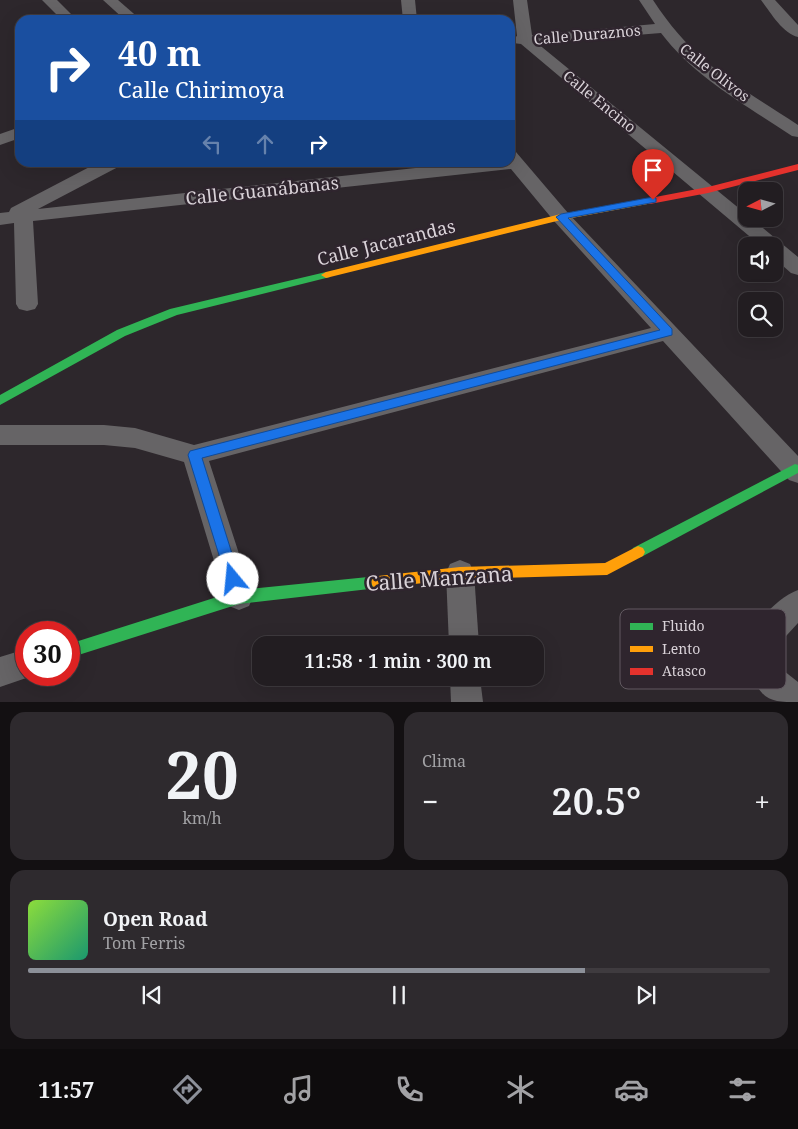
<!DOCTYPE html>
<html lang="es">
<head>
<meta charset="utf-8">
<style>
	body { margin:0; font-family:"Noto Serif",serif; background:#2e2a2e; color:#f1f3f6; height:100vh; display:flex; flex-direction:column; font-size:19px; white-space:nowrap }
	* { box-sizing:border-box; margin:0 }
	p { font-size:16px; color:#a2a2a5 }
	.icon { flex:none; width:28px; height:28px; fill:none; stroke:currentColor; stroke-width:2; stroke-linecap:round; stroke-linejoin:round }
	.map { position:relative; height:702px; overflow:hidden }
	.panel { display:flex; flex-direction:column; gap:10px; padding:10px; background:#131012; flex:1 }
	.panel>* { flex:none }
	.top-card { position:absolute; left:15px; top:15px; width:500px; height:152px; border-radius:15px; box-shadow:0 5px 20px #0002,0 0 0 1px #3f3b3f; background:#1a4fa0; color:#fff; overflow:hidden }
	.needle { width:32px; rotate:264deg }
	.buttons { position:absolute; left:738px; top:182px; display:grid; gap:10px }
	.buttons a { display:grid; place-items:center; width:45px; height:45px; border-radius:10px; background:#221d21; box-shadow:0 5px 20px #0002,0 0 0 1px #3f3b3f; font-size:25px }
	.speed { position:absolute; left:15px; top:621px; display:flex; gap:10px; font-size:25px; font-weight:700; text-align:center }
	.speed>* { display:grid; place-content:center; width:65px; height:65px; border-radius:50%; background:#221d21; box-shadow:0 5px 20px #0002,0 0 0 1px #3f3b3f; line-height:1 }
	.speed .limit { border:8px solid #d22; background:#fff; color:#111 }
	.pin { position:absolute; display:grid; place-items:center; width:42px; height:42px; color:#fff; margin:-51px -21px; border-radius:50% 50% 50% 0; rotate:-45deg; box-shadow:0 0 5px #0007 }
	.pin .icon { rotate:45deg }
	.me { position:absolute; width:55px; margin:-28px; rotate:343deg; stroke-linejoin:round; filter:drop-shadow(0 0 4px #0008) }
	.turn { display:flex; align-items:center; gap:18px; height:105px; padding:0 20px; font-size:22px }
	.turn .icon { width:65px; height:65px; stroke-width:2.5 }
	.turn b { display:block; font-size:35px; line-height:42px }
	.lanes { display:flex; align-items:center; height:48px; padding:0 20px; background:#0003; justify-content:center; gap:25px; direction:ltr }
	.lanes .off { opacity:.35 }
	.big { font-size:38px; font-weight:600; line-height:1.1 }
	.panel .card { flex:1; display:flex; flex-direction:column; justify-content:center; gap:8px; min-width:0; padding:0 18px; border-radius:15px; background:#2e2a2e }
	.panel .dial { align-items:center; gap:0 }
	.dial b { font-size:65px; line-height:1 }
	.song { display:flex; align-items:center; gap:15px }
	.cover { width:60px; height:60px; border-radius:8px; background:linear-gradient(135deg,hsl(90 70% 55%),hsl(160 70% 35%)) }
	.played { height:5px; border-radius:2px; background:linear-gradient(90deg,#8c9099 75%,#3f3b3f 75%) }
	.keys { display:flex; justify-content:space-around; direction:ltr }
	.heat { display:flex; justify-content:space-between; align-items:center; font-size:28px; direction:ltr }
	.panel .tiles { flex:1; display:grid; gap:10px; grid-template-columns:1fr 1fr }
	.card:last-child { grid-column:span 2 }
	.trip { position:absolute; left:252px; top:636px; width:292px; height:50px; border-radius:15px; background:#221d21; box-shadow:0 5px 20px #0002,0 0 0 1px #3f3b3f; font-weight:600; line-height:50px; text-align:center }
	.dock { display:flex; height:80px; justify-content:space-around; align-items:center; background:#0e0c0d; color:#a2a2a5 }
	.dock .icon { width:35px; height:35px }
	.dock .current { color:#8c9099 }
	.dock b { font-size:22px; color:#f1f3f6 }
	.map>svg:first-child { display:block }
</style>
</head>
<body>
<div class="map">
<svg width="798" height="702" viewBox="0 0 798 702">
	<rect width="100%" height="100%" fill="#2d272c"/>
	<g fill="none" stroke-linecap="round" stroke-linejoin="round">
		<g fill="#666466" fill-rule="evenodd">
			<path d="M42,0H57L77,20H62Z"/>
			<path d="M103,0H118L141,20H125Z"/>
			<path d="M401,0H415L417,20H403Z"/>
			<path d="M513,0H527L532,35L655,24L639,0H653C694,63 737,85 798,125V137L792,136C746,105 695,78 661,33L537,43L746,214V219H752L798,257V275L791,273L774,258V246H761L521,44L513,43L511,40L517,36Z"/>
			<path d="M761,0H775L798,25V37C783,34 770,12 761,0Z"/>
			<path d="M20,127V138L0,145V134Z"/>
			<path d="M510,151L516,152L568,213L798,456V483L789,480L663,341L209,461L253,597L249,606L239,610L229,606L225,597L184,462L135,448L104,445H0V425H104L135,428L194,445L651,328L554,221L511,169L33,221L38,304L35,309L27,311L19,309L16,304L14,223L0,225V213L9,212L11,208L99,162H123L120,166L38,209L471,162H510Z"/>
			<path d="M460,560L470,564L474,573L479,645H449L446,573L450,564Z"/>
			<path d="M798,590V623L775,648L764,652L753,648L749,638C757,620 779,597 798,590Z"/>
			<path d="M26,649V675H35L0,687V657Z"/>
			<path d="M768,663L779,667L798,682V702C775,702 763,702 753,678L757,667Z"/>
			<path d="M450,678H480L483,702H451Z"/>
		</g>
		<g fill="#30b455" fill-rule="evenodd">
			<path d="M326,272L330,273L331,275L330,277L177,315L125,336L0,405V395L117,330L170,309Z"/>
			<path d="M795,464L798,465V473L643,556L638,558L633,556L631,552L633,548Z"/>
			<path d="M378,576L383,577L385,582L383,587L378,588L239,604L69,658V644L239,590Z"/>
		</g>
		<g fill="#ff9f0a" fill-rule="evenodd">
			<path d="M650,198L655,201L653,203L561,220L326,278L321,275L326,272L561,214Z"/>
			<path d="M638,546L643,548L645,552L643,556L607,575L460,579L378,588L373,587L371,582L373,577L378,576L460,567L605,563Z"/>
		</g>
		<path fill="#e5322d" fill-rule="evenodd" d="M798,164V170L708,193L650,204L645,201L650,198L708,187Z"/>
	</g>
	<path fill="#1a73e8" stroke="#114b97" d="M653,197L656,198V202L568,218L672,329V335L202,458L240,579L238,584L233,585L228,584L188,455L190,451L660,330L556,217L561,214Z"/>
	<g text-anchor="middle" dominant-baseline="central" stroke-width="5" stroke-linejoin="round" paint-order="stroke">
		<g font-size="15" fill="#d9d2d8" stroke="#2f252e">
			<text transform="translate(587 34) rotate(-5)">Calle Duraznos</text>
			<text transform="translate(715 72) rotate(38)">Calle Olivos</text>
			<text transform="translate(600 101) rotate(39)">Calle Encino</text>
		</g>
		<g font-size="18" fill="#d9d2d8" stroke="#2f252e">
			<text transform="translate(262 190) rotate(-6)">Calle Guanábanas</text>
			<text transform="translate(386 242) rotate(-14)">Calle Jacarandas</text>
		</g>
		<g font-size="21" fill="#d9d2d8" stroke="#2f252e">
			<text transform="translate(439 578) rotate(-4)">Calle Manzana</text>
		</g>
	</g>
	<rect x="620" y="609" width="166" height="80" rx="8" fill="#2f252e" stroke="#625961" stroke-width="1"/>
	<rect x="630" y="623" width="23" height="7" fill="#30b455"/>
	<rect x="630" y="646" width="23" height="6" fill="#ff9f0a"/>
	<rect x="630" y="668" width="23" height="7" fill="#e5322d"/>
	<g font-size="14" fill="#d9d2d8">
		<text x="662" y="631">Fluido</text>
		<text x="662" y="654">Lento</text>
		<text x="662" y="676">Atasco</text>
	</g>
</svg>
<div class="buttons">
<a><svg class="needle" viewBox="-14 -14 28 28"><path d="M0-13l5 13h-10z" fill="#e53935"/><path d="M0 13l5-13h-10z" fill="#a2a2a5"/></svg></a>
<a><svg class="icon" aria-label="sound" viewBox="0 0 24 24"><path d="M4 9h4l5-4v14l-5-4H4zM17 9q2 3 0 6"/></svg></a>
<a><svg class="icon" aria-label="search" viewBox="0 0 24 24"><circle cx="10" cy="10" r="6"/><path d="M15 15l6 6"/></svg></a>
</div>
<div class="speed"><div class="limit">30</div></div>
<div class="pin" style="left:653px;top:200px;background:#d93025"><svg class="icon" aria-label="arrive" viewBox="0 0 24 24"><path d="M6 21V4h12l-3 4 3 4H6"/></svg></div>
<svg class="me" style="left:233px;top:579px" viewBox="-20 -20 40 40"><circle r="19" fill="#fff"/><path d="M0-13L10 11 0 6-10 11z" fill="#1a73e8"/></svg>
<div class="trip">11:58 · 1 min · 300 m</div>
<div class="top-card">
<div class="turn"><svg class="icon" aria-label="right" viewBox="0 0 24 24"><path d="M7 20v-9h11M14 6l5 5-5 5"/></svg><div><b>40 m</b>Calle Chirimoya</div></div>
<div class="lanes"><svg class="icon off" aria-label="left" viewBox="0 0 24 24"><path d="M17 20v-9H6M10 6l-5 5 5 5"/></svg><svg class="icon off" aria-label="ahead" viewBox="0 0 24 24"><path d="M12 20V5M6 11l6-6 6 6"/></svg><svg class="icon" aria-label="right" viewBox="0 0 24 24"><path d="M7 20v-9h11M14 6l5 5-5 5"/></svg></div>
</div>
</div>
<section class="panel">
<div class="tiles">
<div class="card dial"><b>20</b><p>km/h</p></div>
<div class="card"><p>Clima</p>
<div class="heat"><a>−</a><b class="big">20.5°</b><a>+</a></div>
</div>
<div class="card">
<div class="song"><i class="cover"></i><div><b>Open Road</b><p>Tom Ferris</p></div></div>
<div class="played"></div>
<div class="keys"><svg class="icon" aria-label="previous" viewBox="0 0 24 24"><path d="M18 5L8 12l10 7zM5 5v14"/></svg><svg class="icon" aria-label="pause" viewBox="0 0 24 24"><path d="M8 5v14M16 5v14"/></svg><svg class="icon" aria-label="next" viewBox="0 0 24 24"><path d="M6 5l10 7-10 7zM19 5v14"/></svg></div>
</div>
</div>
</section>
<nav class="dock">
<b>11:57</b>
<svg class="icon current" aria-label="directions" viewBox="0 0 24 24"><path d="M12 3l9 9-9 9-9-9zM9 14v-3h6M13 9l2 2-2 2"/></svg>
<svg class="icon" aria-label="music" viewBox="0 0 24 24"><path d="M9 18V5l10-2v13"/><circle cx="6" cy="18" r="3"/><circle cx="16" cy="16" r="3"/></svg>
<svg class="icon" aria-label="phone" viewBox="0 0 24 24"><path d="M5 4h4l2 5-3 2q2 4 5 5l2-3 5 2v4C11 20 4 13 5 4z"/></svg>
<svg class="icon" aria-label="climate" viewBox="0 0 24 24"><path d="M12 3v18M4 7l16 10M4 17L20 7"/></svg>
<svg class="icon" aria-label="car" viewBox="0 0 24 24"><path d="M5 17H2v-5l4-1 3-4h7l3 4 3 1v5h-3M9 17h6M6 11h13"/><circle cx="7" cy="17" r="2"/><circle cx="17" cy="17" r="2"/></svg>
<svg class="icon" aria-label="filters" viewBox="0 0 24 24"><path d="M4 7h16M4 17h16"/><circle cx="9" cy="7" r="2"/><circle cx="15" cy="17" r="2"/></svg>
</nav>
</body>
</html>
